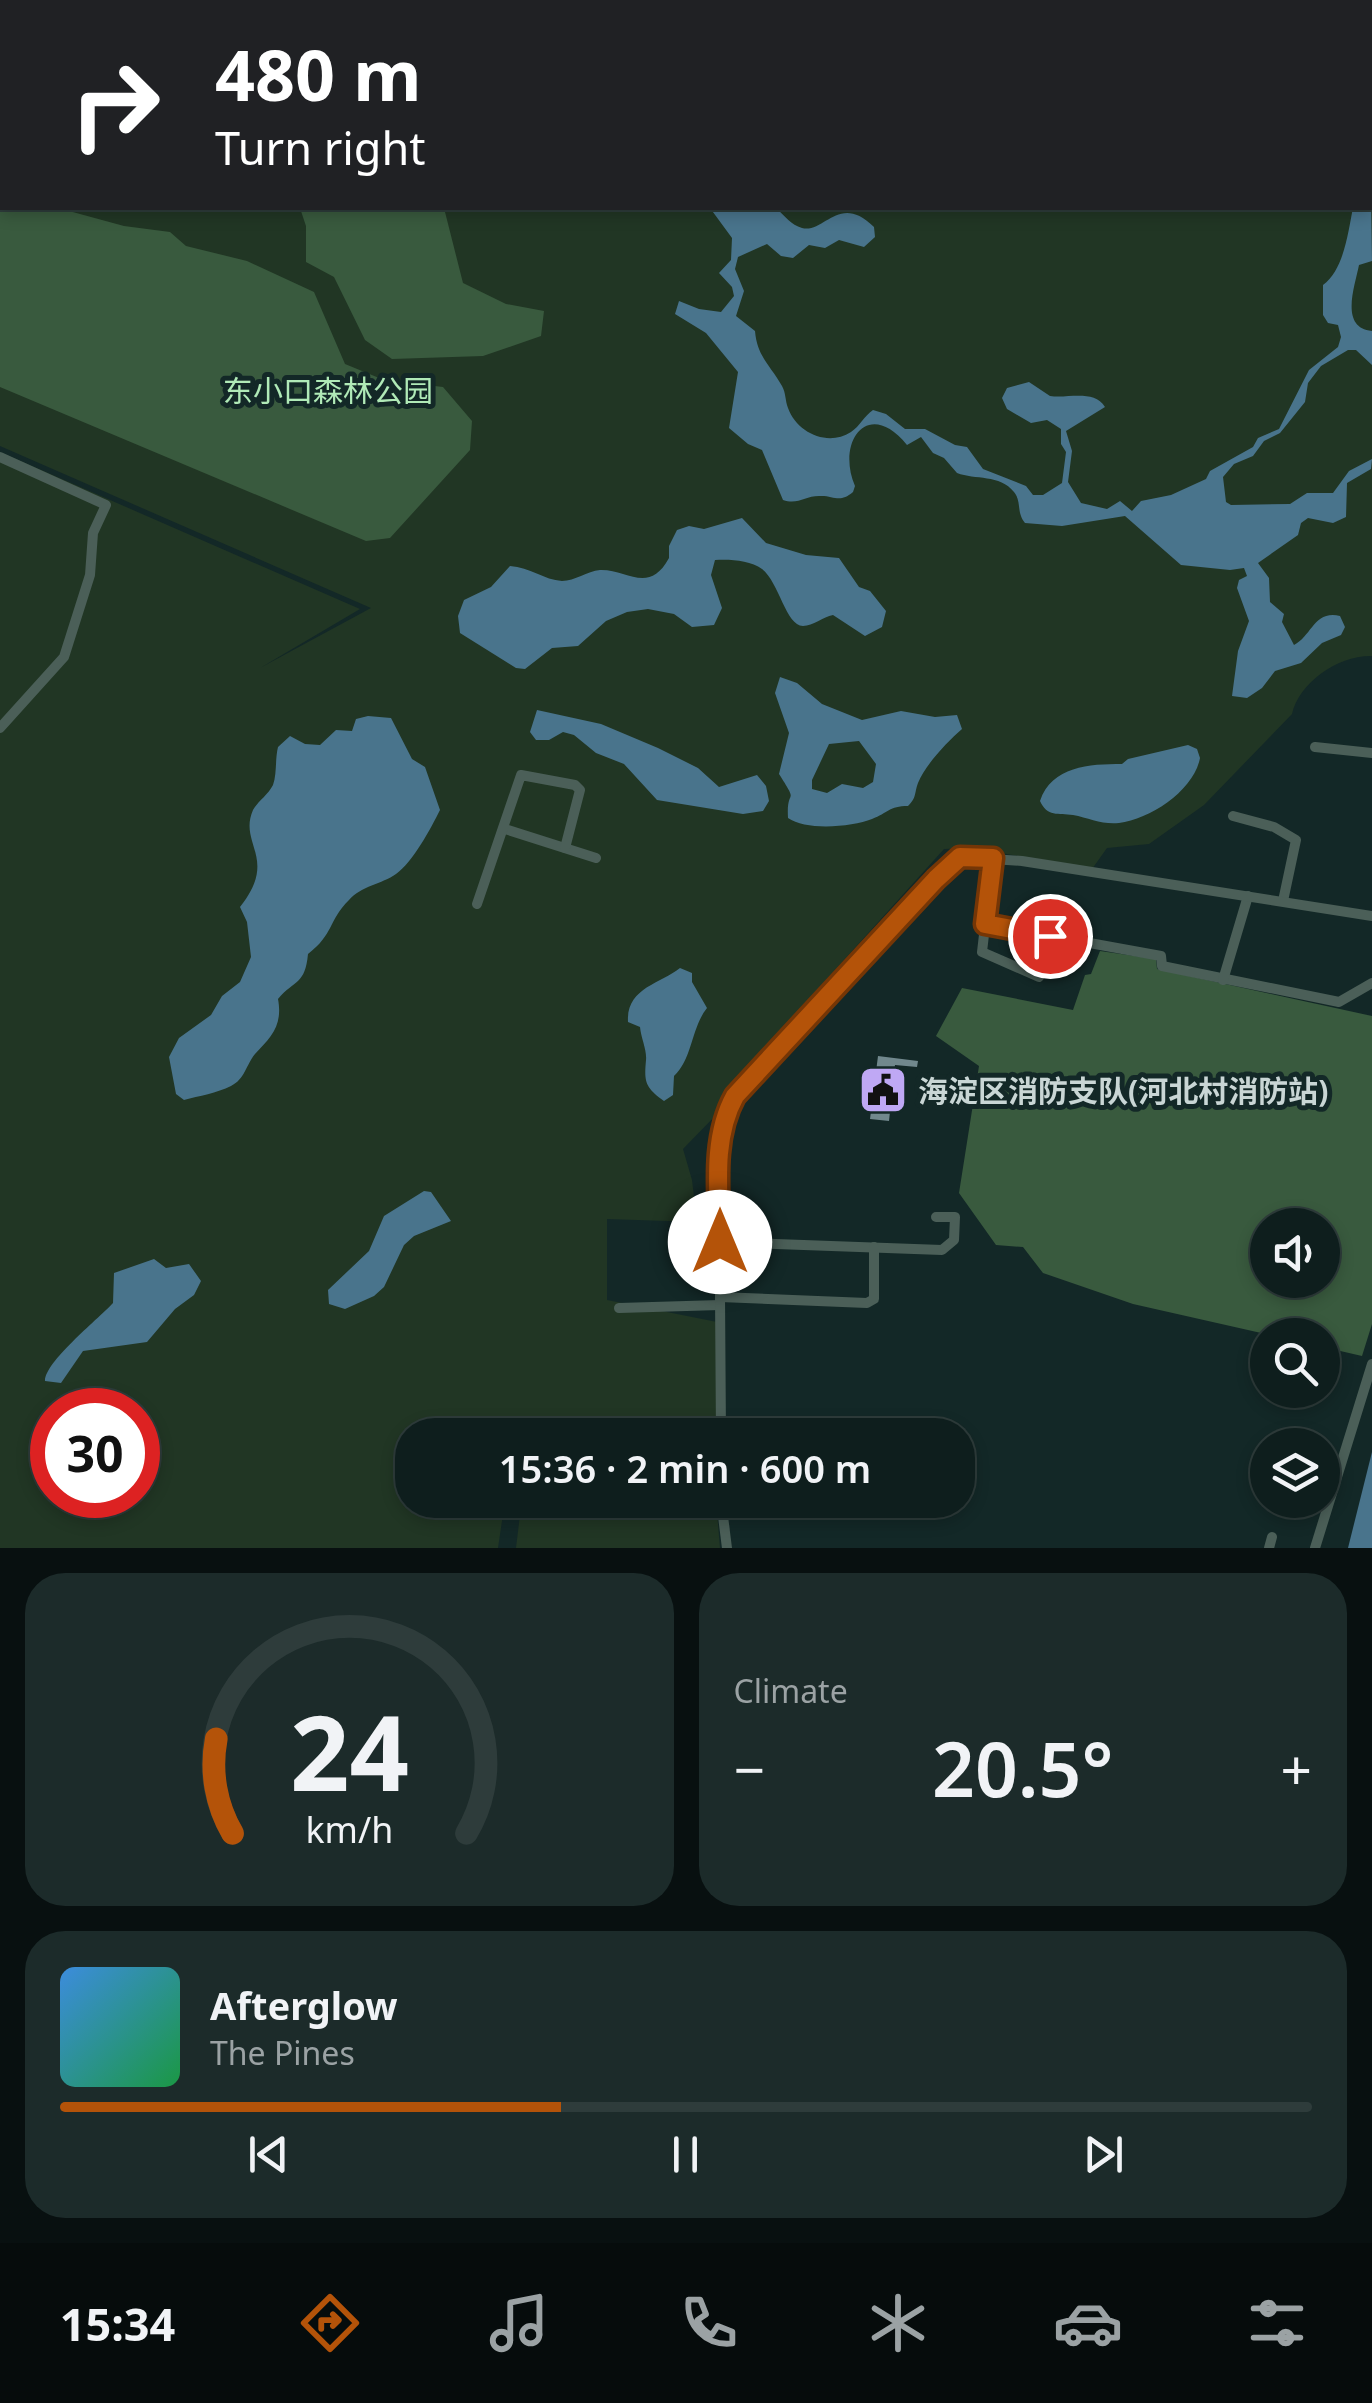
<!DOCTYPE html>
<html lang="en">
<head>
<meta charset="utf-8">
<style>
	body { margin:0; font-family:"Noto Sans","Noto Sans SC",sans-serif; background:#1c2b2a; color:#f1f3f6; height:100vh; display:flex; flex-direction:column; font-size:38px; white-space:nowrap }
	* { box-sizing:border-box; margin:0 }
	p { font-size:32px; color:#9ba2a4 }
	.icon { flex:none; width:55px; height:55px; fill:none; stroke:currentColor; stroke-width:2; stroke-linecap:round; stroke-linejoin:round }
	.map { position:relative; height:1548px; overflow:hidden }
	.side { display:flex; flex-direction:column; gap:25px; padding:25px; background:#081010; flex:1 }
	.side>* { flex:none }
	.guide { position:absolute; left:0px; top:0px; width:1372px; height:210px; box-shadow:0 5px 15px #0003,0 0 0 2px #2e3c3b; background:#202124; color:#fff; overflow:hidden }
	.buttons { position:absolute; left:1250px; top:1208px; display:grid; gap:20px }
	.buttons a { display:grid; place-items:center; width:90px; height:90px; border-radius:50%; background:#0e1e1d; box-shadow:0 5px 15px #0003,0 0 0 2px #2e3c3b; font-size:50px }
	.speed { position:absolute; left:30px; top:1388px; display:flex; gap:20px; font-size:50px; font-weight:700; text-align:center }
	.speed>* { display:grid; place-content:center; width:130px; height:130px; border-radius:50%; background:#0e1e1d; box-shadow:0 5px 15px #0003,0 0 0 2px #2e3c3b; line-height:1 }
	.speed .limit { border:15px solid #d22; background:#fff; color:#111 }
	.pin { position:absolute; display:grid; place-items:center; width:85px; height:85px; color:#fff; margin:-42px; border:5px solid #fff; border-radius:50%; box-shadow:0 2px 10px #0007 }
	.me { position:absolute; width:110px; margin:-55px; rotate:0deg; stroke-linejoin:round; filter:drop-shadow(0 0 8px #0008) }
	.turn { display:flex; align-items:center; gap:35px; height:210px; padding:0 50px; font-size:45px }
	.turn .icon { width:130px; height:130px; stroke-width:2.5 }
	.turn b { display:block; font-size:70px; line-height:85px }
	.big { font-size:75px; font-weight:600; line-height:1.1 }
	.side .card { flex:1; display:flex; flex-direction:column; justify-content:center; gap:15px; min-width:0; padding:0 35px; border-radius:40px; background:#1c2b2a }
	.side .dial { align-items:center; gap:0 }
	.dial svg { height:260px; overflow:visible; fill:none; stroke:#2e3c3b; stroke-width:7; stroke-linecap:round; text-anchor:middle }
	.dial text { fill:#f1f3f6; stroke:none }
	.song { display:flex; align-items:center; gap:30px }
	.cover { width:120px; height:120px; border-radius:15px; background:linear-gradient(135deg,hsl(210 70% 55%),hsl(140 70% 35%)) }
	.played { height:10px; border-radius:5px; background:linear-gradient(90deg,#b45309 40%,#2e3c3b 40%) }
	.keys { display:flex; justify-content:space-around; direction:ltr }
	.heat { display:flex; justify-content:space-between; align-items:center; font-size:55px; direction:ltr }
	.side .tiles { flex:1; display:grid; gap:25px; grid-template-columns:1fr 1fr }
	.card:last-child { grid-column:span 2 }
	.trip { position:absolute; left:395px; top:1418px; width:580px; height:100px; border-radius:40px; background:#0e1e1d; box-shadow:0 5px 15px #0003,0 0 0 2px #2e3c3b; font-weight:600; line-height:100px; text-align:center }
	.menu { display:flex; height:160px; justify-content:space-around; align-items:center; background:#060c0c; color:#9ba2a4 }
	.menu .icon { width:70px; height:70px }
	.menu .on { color:#b45309 }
	.menu b { font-size:45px; color:#f1f3f6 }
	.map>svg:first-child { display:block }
</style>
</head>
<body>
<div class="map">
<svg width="1372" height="1548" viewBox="0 0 1372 1548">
	<rect width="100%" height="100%" fill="#132827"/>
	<path fill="#213624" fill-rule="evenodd" d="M0,0H974L2,2V208H1370V2H1268L1372,0V656C1338,655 1299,683 1292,714L1204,805L1149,844L1107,848L1092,869L973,848L944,849L742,1073L717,1114L683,1149L692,1180L697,1222L607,1219V1300L717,1322L716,1435H412V1500H716L720,1548H516L520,1515L503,1514L498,1548H0V452L360,609L260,668L371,608L0,446ZM52,1410H138V1495H52Z"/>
	<g fill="#395a3e" fill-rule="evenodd">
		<path d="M0,178L2,208H58L124,226L170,232L186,246L247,261L314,292L345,364L384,380L443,387L472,421L470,450L390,538L366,541L0,387Z"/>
		<path d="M300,208H437L445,212L463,283L506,304L544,311L541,336L483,356L392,359L365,340L334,277L306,262V226Z"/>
		<path d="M1100,951L1156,959L1157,969L1372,1016V1324L1362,1356L1323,1347L1322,1335H1270L1133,1304L1043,1273L1023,1247L996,1245L959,1193L979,1066L936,1036L962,988L1073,1010L1085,975L1091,974ZM1268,1225H1322V1280H1268Z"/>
	</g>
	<g fill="#49748c" fill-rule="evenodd">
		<path d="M1370,130L1372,261L1359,265C1355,286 1339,328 1372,331V365L1356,350H1348L1321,366L1308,383L1305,402L1280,433L1264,441L1253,456L1234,464L1223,477L1226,502L1231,505L1290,504L1307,493H1333L1349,471L1372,459L1371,469L1347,483L1346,517L1333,523L1308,518L1301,523L1298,535L1258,563L1269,578L1270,602L1284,614L1282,622L1294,645C1312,636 1314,610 1340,616L1345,627L1341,635L1322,643L1301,663L1275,671L1262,688L1247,698L1232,696L1238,651L1249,621L1237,588L1239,580L1247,576L1244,568L1230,570L1181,565L1125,516L1062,526L1025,523C1016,512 1022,502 1014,492C1000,474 975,480 957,473L944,458L933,453L921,437L907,445C868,397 836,442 855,486L853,492C839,504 834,495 819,496C805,496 798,505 783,500L762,450L748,444L729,428L738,372L706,333L675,314L679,301L699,309L721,312L734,296L732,287L719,273L731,260L732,238L710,208L777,209C785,216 791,225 802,228C824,234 839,192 874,227L875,237L864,247L839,240L825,248L809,245L793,258L781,256L767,244L738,257L735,269L744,291L736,316L755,331C757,356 770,365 782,386C786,393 785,400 788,408C797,433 828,447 851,432C860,426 864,416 873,410L886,414L905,429H925L955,445L967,447L983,469L1026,486L1033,495H1043L1062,483L1066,452L1061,444V429L1047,420L1031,423L1007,409L1002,398L1007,388L1029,382L1050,396C1067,399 1094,389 1105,407L1066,431L1072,451L1068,482L1081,503L1107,509L1120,501L1132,511L1141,501L1171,495L1206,479L1210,471L1253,447L1258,438L1279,429L1309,370L1338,347L1341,337L1338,325L1328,323L1323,315V285C1344,270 1348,232 1353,208H1370Z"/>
		<path d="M742,518L766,543L806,555L839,558L859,587L870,591L886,611L882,627L865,636L833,615C823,617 813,626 803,626C786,626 779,582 762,569C750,560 729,559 715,560L711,575L722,608L714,625L692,627L674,614L648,609L627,612L606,621L578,646L552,648L525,669L516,668L460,633L458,616L464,600L491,587L510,566C530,567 544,580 562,581C575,581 587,571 600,570C627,569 649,595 669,558V546L677,530L689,526L704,529Z"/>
		<path d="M780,677L797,683L822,704L862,720L901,711L935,717L957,715L962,729C947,742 926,764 918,783C914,794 917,797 908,806C889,806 888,813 872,819C852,827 806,831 788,818C786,786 800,807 779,774L789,733L775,693ZM859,741L876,764L873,782L863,788L842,784L827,793L812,789V780L829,744Z"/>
		<path d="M537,710L601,724L658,748L698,768L719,787L757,775L766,786L769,801L763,811L743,814L657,800L624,764L596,753L574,735L563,732L549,740H536L530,732Z"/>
		<path d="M368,716L391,718L412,759L425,767L440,810C431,828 413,862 396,874C382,884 361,886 349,900C328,921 334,934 308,954C305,985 295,979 278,999C283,1026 271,1037 255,1054C246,1065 245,1079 231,1086C217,1093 199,1096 184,1100L176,1094L169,1057L179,1038L211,1015L222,996L240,982L251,957L247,922L240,907C279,858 238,844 253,810C258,801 268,795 273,785C277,774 275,759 278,747L290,736L305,744L320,745L336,730L352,731L356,719Z"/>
		<path d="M1188,745L1197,749L1200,758C1194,790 1151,819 1119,823C1103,825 1089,818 1073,815C1058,813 1047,817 1040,801C1052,766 1089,764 1122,764L1128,759Z"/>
		<path d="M680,968L692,973V982L707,1008C691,1028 693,1058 674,1076L673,1095L664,1101C645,1087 644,1082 646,1060C647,1050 641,1038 640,1027L628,1022C626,988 660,984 680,968Z"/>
		<path d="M424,1191L431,1192L451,1221L414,1236L404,1245L384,1287L374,1296L345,1309L329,1304L328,1290L369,1251L384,1216Z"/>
		<path d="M154,1259L166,1268L189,1264L201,1281L194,1295L175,1309L147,1342L83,1351L61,1383L45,1381C45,1362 96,1321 113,1303L114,1273Z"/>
		<path d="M1372,1452V1548H1348Z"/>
	</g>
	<path fill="#71888d" d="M878,1056L918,1061L917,1067L895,1065L889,1121L870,1119Z"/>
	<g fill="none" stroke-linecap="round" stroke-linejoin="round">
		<g stroke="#4b5f58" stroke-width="10">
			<path d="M1073,0L1074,2"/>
			<path d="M1169,2L1170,0"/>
			<path d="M1277,2V0"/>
			<path d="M0,457L106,505L93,533L90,575L64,657L0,728"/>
			<path d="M1315,747L1372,753"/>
			<path d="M1233,816L1274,827L1296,840L1283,901"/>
			<path d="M505,829L596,858"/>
			<path d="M993,857L982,952L1039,977"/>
			<path d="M477,904L521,775L575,785L580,790L565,848"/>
			<path d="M985,924L1161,956L1162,966L1339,1002L1372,983"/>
			<path d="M1223,980L1248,896"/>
			<path d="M719,1242L942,1250L954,1240L955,1217H936"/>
			<path d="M720,1297L867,1303L874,1299V1247"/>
			<path d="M619,1308L720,1305"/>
			<path d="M721,1435L719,1156L724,1116L735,1096L961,857L1022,861L1372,916"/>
			<path d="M721,1500L727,1548"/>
			<path d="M1269,1548L1272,1537"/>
			<path d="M1315,1548L1372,1364"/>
		</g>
	</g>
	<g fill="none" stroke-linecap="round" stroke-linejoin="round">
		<g stroke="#753606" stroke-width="25">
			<path id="route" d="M720,1242C719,1194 711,1139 735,1096L936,879L960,857L993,858L985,924L1050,936"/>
		</g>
		<use href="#route" stroke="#b45309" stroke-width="18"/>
	</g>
	<defs>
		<g id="civic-square" transform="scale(2.5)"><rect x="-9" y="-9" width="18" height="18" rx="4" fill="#bfa8f4" stroke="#132827"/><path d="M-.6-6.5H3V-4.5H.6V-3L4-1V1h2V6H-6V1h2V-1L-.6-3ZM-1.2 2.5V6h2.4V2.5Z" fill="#111"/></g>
	</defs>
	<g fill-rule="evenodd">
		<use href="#civic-square" x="883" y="1090"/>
	</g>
	<g text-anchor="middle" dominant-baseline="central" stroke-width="10" stroke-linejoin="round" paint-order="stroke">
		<g font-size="30" fill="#b0eab7" stroke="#132827">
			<text x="328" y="390">东小口森林公园</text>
		</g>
		<g font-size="30" font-weight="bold" fill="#c9d6d5" stroke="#132827" text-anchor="start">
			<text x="918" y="1090">海淀区消防支队(河北村消防站)</text>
		</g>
	</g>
</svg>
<div class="buttons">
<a><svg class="icon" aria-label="sound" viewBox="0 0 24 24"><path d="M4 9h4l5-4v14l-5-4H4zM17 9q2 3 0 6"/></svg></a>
<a><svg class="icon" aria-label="search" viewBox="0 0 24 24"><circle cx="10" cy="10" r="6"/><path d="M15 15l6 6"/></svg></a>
<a><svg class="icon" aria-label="layers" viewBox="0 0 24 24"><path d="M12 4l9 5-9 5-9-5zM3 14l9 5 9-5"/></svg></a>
</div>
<div class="speed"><div class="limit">30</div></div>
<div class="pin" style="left:1050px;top:936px;background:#d93025"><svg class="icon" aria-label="arrive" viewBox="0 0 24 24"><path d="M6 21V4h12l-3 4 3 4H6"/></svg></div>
<svg class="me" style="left:720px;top:1242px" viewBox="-20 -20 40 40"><circle r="19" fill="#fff"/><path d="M0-13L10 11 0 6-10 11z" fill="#b45309"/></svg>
<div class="trip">15:36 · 2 min · 600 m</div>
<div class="guide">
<div class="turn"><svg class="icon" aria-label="right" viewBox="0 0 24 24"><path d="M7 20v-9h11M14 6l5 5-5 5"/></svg><div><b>480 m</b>Turn right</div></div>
</div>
</div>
<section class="side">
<div class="tiles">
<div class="card dial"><svg viewBox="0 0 100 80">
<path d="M14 69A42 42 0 1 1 86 69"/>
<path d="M14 69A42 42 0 0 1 9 40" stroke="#b45309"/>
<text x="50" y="56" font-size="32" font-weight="700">24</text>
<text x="50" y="72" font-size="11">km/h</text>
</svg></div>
<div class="card"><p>Climate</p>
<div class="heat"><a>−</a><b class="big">20.5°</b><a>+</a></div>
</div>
<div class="card">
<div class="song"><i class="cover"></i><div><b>Afterglow</b><p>The Pines</p></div></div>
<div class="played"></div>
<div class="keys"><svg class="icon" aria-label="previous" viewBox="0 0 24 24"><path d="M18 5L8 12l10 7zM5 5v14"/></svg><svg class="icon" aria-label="pause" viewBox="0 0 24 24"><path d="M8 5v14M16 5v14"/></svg><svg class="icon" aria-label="next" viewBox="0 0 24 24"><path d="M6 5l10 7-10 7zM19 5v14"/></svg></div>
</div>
</div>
</section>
<nav class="menu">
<b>15:34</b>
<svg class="icon on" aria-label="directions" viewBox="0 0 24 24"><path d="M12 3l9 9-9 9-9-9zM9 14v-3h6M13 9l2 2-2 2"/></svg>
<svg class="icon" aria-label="music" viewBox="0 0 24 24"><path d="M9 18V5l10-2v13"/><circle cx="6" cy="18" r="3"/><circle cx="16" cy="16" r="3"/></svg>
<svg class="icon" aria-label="phone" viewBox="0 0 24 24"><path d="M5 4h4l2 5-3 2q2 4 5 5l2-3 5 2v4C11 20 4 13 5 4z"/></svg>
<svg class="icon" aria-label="climate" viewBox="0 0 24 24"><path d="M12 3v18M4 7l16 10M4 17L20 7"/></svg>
<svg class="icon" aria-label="car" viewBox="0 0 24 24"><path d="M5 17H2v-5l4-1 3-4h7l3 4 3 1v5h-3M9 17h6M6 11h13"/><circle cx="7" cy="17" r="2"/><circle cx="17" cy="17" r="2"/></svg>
<svg class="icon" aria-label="filters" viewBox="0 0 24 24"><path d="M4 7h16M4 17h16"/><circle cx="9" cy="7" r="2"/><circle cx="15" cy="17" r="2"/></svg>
</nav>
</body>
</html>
